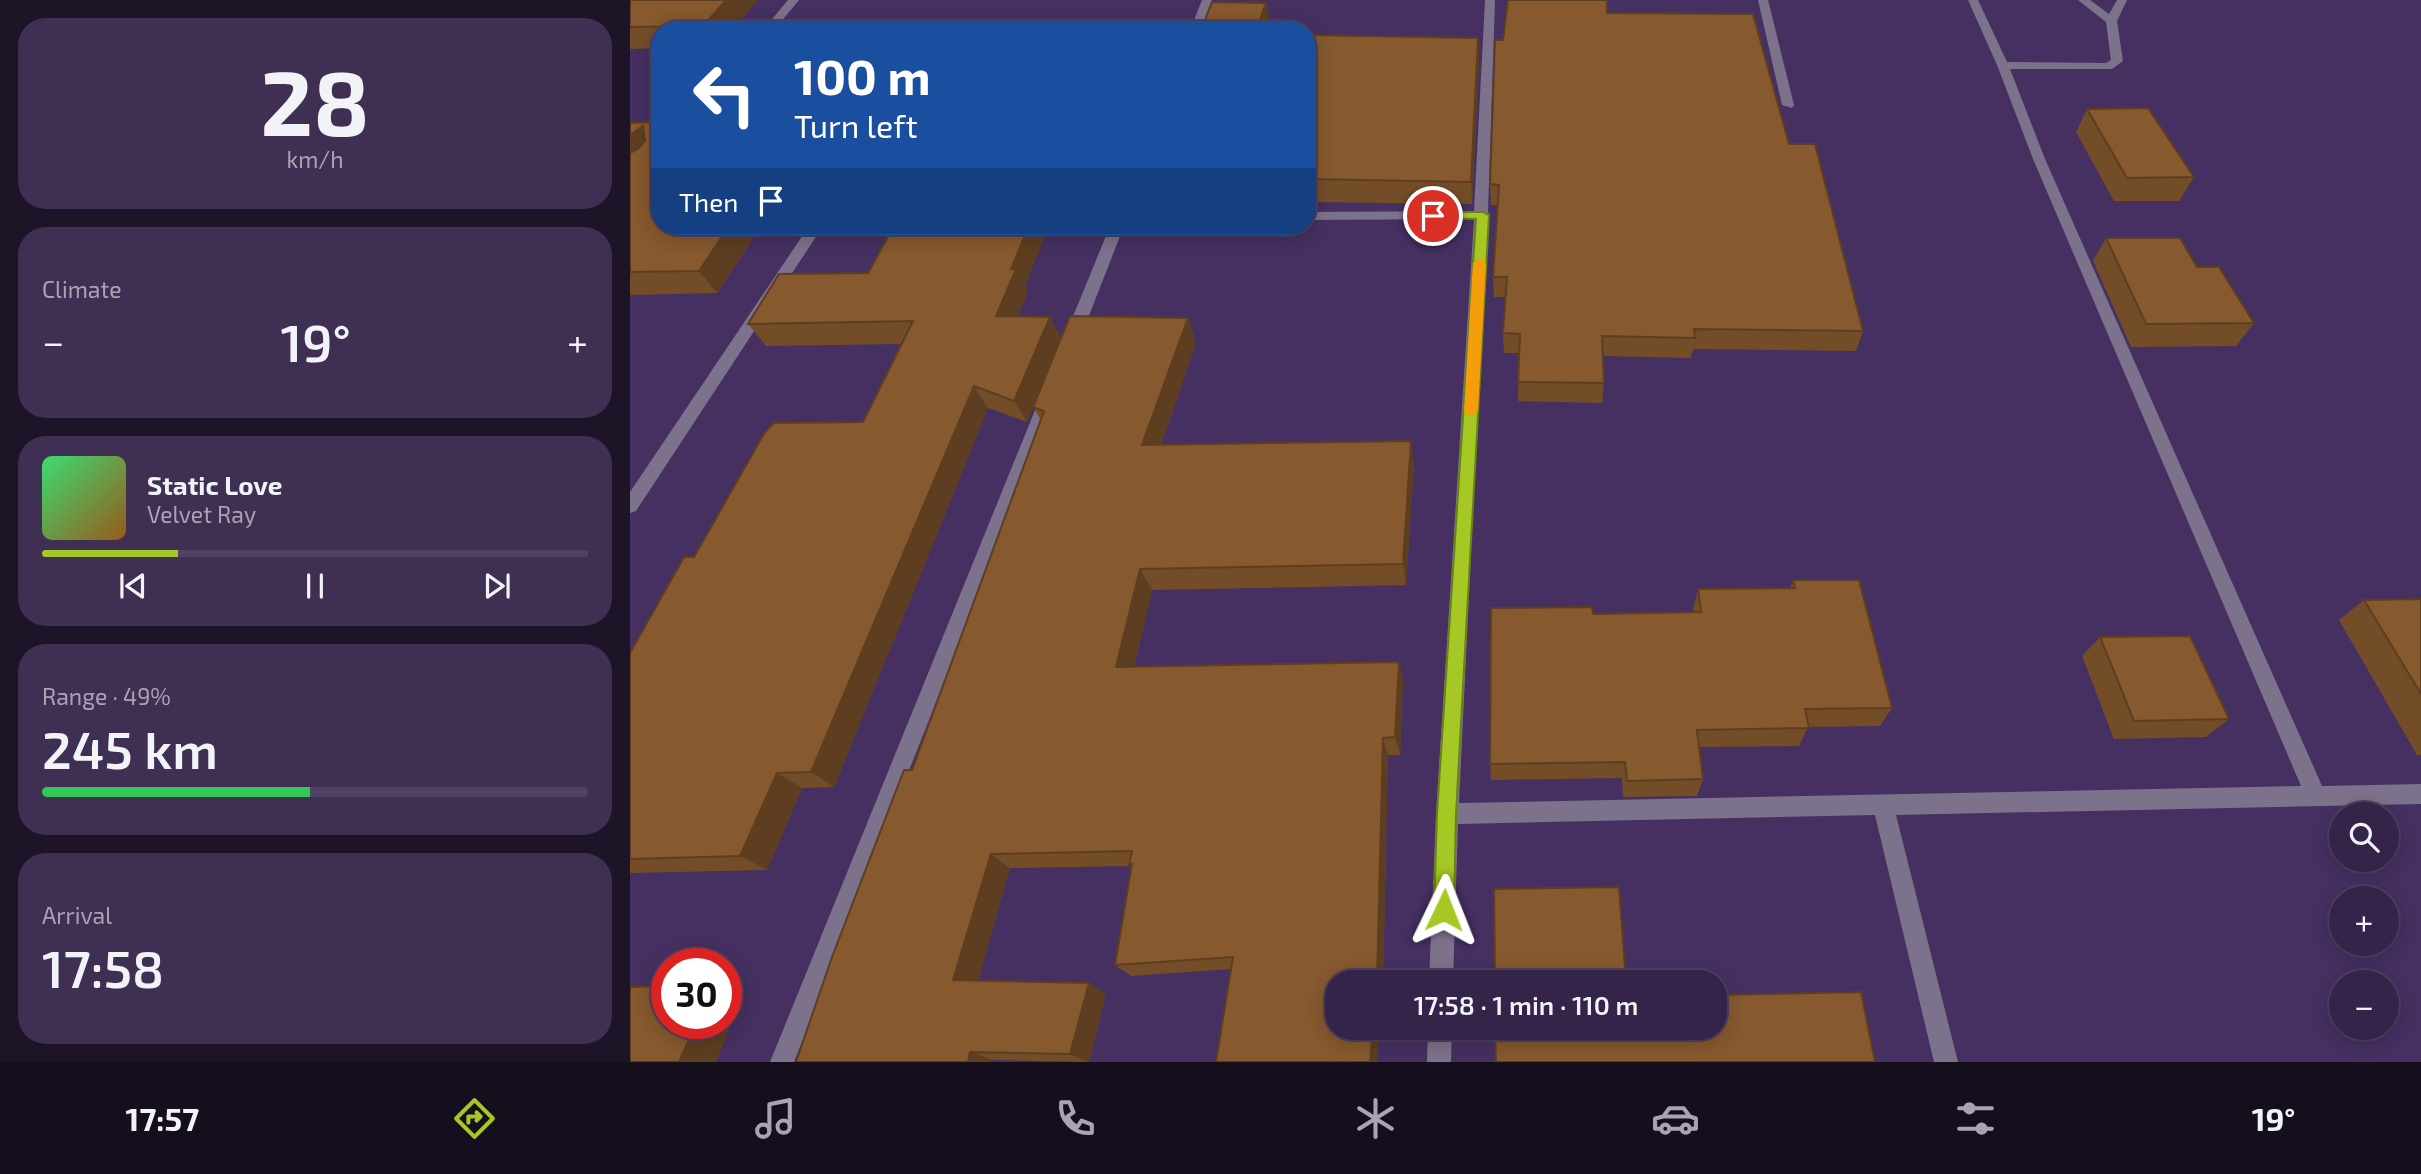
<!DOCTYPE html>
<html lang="en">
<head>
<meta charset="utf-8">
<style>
	body { margin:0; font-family:"Exo 2",sans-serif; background:#3f3053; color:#f1f3f6; height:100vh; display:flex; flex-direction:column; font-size:26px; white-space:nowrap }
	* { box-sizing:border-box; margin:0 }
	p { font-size:23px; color:#a9a4b4 }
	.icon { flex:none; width:38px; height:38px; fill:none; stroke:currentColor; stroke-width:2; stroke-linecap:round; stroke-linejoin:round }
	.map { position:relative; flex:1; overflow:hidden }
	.side { display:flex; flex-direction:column; gap:18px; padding:18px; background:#1d1428; width:630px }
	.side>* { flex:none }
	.hud { position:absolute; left:21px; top:21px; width:665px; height:214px; border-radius:28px; box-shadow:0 4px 18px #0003,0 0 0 2px #4e4161; background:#1a4fa0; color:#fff; overflow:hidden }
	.buttons { position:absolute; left:1699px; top:802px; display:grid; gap:14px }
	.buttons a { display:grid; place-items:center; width:70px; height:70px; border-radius:50%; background:#342449; box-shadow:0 4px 18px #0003,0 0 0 2px #4e4161; font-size:35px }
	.speed { position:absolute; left:21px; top:948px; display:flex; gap:14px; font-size:35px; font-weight:700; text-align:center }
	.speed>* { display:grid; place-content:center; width:91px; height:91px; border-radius:50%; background:#342449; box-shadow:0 4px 18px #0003,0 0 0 2px #4e4161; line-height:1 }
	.speed .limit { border:10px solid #d22; background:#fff; color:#111 }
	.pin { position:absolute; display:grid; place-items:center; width:60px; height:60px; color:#fff; margin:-30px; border:4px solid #fff; border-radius:50%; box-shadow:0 2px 7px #0007 }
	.me { position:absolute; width:77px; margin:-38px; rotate:2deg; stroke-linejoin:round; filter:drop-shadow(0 0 5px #0008) }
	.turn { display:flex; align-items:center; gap:24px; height:147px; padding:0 28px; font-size:32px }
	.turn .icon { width:91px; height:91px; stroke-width:2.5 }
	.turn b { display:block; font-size:49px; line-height:60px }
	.then { display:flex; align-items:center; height:66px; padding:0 28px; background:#0003; gap:14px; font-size:26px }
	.big { font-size:52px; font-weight:600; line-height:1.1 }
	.side .tile { flex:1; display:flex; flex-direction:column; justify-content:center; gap:10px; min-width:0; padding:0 24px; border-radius:28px; background:#3f3053 }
	.side .dial { align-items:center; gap:0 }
	.dial b { font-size:91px; line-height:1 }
	.song { display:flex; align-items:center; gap:21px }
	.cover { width:84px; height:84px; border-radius:10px; background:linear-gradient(135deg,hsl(140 70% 55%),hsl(30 70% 35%)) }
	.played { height:7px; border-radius:4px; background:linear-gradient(90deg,#a5c824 25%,#4e4161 25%) }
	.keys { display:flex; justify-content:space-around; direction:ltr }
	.heat { display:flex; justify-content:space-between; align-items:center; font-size:38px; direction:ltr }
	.charge { height:10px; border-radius:5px; background:linear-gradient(90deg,#34c759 49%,#4e4161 0) }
	.trip { position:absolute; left:695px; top:970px; width:402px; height:70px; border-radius:28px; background:#342449; box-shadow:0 4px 18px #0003,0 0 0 2px #4e4161; font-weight:600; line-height:70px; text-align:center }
	.menu { display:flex; height:112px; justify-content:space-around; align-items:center; background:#150e1d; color:#a9a4b4 }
	.menu .icon { width:49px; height:49px }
	.menu .current { color:#a5c824 }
	.menu b { font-size:32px; color:#f1f3f6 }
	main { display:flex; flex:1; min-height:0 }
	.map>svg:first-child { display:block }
</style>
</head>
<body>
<main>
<section class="side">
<div class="tile dial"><b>28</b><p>km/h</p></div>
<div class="tile"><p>Climate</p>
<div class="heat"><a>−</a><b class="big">19°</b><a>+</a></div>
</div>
<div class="tile">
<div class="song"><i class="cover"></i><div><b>Static Love</b><p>Velvet Ray</p></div></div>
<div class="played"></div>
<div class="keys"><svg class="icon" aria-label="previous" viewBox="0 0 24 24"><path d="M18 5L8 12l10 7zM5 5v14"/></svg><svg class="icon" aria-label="pause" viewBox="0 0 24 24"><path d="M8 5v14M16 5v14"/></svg><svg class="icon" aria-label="next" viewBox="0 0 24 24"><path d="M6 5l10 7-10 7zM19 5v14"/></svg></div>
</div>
<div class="tile"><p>Range · 49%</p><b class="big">245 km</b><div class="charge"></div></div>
<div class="tile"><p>Arrival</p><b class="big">17:58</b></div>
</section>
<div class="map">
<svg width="1791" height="1062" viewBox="0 0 1791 1062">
	<rect width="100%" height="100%" fill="#453061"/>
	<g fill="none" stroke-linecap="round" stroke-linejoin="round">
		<g fill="#7c728c" fill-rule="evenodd">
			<path d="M158,0H169L144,30H133Z"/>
			<path d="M572,0H582L571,30H560Z"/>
			<path d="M855,0H865L858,212L860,215L857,218L829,803L1671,786L1403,159L1367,65L1338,0H1348L1377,62L1476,63L1481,60L1476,22L1448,0H1460L1479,14L1487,0H1497L1487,21L1493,61L1482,69H1380L1415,159L1692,786L1791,784V804L1266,815L1328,1062H1304L1245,815L828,824L823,982H799L806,814L844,219L677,220V212L844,211Z"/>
			<path d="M1128,0H1138L1164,105L1162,108L1152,105Z"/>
			<path d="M179,226H193L6,511L0,513V492Z"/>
			<path d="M480,226H494L451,336L443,341L438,340L435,336Z"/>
			<path d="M418,392L426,398L164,1062H140L410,398Z"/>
			<path d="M798,1027H822L821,1062H797Z"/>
		</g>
	</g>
	<g fill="#734d28">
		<path d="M0,0L102,30H30V48L0,49Z"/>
		<path d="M977,13L1159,144L1233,331L1226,351L1063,349L1061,358L973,356L974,383L972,403L888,401L889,353H874L873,333L876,297H864L863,277L868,205H861L860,184L873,40Z"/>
		<path d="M677,35L849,60L842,204L677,202Z"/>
		<path d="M1457,109L1564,177L1549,201H1484L1446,132Z"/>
		<path d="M0,123L131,226L87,293L0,295Z"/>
		<path d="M1476,238L1567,267L1624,323L1606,346L1501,347L1463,261Z"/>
		<path d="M238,273L395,286L398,291L387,317H420L431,339L566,342L531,445L784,464L776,585L522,590L504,667L769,662L773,681L770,755H758L753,982H707L601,969L501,976L485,965L501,866L380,868L348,980L459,983L476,994L459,1062L363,1060L166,1062L282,770L411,420L403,407L397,422L358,408L204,787L172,788L137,870L0,873V653L64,557L233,422L272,344L136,346L118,324Z"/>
		<path d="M1163,580L1262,708L1250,726L1178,727L1169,746L1069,747L1073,779L1067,796L993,797L992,778L861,780L860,764L1064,612L1063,609L1068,589L1160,588Z"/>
		<path d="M1791,599V755H1787L1709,620L1734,600Z"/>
		<path d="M1470,637L1599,719L1576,737L1484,739L1452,656Z"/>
	</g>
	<g fill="#5e3e20">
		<path d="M96,0H128L102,30H75L73,26Z"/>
		<path d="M636,3L640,24L638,30H626Z"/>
		<path d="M848,38L849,60L842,204L841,182Z"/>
		<path d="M13,126L30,148L0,170V135Z"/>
		<path d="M99,226H131L87,293L69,271Z"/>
		<path d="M399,226H419L395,286L398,291L379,338L366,316L381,269Z"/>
		<path d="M420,317L431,339L397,422L384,401Z"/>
		<path d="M558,318L566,342L523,468L512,445Z"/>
		<path d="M344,386L358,408L204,787L181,772Z"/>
		<path d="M781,441L784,464L776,585L773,564Z"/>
		<path d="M510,569L522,590L499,686L486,667Z"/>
		<path d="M769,662L773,681L770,755L765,737Z"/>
		<path d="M753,738L758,755L753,982H747Z"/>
		<path d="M147,773L172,788L137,870L110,856Z"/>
		<path d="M361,854L380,868L345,990L323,980Z"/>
		<path d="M459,983L476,994L459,1062H458L440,1054Z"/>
		<path d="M96,989L113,995L86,1062H49L66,1024H96Z"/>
		<path d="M743,1027H750L747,1062H740Z"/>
		<path d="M340,1052L363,1060L362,1062H338Z"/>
	</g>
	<g fill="#86592e" stroke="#5e3e20" stroke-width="2">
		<path d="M0,0H96L73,26L0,27Z"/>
		<path d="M878,0H977V13L1123,14L1159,144H1185L1233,331L1064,329L1065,338L972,336L974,383L888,382L890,334L873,333L877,277H863L869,185L860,184L865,40H873Z"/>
		<path d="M582,2L636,3L626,30H571Z"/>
		<path d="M677,35L848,38L841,182L677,179Z"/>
		<path d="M1518,108L1564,177L1497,178L1457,109Z"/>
		<path d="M30,122V226H99L69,271L0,272V153L8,149L15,141L13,126L0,135V123Z"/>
		<path d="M264,226H399L381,269H386L366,316L420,317L384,401L344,386L181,772L147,773L110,856L0,859V653L54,557H64L135,432L144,423L233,422L283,321L118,324L149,274L238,273Z"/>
		<path d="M1476,238H1550L1567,267H1589L1624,323L1516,324Z"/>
		<path d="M440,316L558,318L512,445L781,441L773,564L510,569L486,667L769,662L765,737L753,738L747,982H707V1027H743L740,1062H586L603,957L485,965L502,864L499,865L502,851L361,854L323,980L459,983L440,1054L340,1052L338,1062H166L202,957L274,770H282L414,411L403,407Z"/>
		<path d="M1163,580H1229L1262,708L1175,709L1179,728L1067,730L1073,779L997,781L995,762L860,764L861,608L962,607L963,614L1071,612L1068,589L1165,588Z"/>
		<path d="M1791,599V694L1734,600Z"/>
		<path d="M1560,636L1599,719L1504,721L1470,637Z"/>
		<path d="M989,887L996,982H865L864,889Z"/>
		<path d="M37,986V1024H66L49,1062H0V987Z"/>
		<path d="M1231,992L1245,1062H866L865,1027H1085V995Z"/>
	</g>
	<path fill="#a5c824" stroke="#6b8217" stroke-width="2" d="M803,212H853L859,215L826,814L824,910L821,917L814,920L807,917L804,910L807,814L846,219L798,218V213Z"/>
	<path fill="#f59e0b" d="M850,258L856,263L848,411L841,417L834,411L843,263Z"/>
</svg>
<div class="buttons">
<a><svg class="icon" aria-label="search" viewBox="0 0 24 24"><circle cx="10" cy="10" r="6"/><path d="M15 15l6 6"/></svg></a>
<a>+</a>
<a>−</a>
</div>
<div class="speed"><div class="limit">30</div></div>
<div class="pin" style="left:803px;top:216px;background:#d93025"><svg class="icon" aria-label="arrive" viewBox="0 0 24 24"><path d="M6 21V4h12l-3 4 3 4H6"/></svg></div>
<svg class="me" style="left:814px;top:910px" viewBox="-20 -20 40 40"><path d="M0-17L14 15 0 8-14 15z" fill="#a5c824" stroke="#fff" stroke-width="4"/></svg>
<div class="trip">17:58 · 1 min · 110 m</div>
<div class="hud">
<div class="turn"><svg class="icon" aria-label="left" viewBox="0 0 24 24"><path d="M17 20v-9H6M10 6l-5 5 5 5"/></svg><div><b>100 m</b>Turn left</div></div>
<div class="then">Then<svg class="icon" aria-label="arrive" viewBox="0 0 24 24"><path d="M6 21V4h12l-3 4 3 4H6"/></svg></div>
</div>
</div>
</main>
<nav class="menu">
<b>17:57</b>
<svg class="icon current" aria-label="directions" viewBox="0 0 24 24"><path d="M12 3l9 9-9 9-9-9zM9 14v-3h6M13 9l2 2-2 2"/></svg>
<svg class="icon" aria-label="music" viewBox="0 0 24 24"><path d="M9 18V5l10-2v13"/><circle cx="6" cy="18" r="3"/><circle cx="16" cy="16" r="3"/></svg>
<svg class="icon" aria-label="phone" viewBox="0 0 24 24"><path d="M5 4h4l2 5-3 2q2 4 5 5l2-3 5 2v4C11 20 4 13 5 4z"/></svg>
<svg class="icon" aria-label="climate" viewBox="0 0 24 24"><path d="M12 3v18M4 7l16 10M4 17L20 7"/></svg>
<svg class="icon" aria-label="car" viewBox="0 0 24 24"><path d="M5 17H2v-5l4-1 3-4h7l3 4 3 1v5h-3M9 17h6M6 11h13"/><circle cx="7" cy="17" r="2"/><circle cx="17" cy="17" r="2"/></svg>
<svg class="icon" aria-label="filters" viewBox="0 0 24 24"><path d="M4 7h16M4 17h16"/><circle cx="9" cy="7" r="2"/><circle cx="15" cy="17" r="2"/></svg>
<b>19°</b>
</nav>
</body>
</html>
